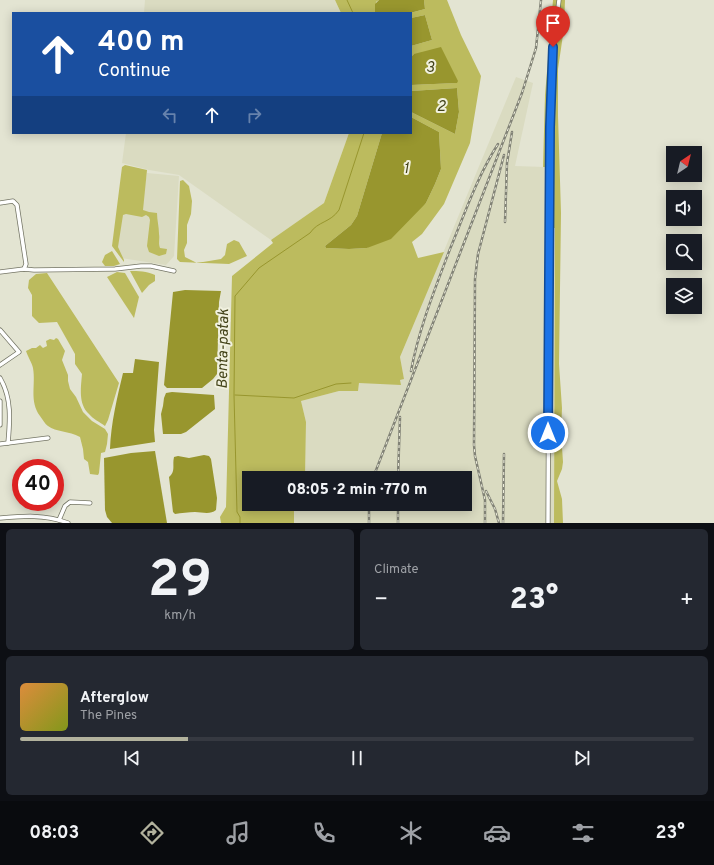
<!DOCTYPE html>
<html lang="en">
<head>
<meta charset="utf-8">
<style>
	body { margin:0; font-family:Overpass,sans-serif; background:#242831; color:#f1f3f6; height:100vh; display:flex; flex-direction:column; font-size:15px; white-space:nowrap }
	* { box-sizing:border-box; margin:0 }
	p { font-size:13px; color:#9ea1a6 }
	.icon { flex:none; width:22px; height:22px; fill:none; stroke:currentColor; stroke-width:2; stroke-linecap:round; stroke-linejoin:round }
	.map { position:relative; height:523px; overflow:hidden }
	.panel { display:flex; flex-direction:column; gap:6px; padding:6px; background:#0d0f14; flex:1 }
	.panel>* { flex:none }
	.top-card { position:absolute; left:12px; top:12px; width:400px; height:122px; border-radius:0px; box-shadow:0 2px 10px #0003; background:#1a4fa0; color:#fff; overflow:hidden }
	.needle { width:26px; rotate:35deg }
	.buttons { position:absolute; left:666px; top:146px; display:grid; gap:8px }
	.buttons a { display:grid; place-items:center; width:36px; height:36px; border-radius:0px; background:#171b24; box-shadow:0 2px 10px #0003; font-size:20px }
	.speed { position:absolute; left:12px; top:459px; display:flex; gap:8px; font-size:20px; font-weight:700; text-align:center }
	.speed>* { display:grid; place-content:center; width:52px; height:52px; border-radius:50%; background:#171b24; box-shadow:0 2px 10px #0003; line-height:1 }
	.speed .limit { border:6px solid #d22; background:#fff; color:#111 }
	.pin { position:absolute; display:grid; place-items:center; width:34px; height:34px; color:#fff; margin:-41px -17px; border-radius:50% 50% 50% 0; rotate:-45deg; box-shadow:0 0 4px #0007 }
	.pin .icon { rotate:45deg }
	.me { position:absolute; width:44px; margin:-22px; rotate:0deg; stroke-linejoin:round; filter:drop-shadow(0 0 3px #0008) }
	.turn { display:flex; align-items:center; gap:14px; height:84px; padding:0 20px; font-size:18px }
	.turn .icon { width:52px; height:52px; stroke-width:2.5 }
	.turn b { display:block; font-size:28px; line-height:34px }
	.lanes { display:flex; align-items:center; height:38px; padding:0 20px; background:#0003; justify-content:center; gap:20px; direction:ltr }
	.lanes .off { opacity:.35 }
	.big { font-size:30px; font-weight:800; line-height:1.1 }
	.panel .card { flex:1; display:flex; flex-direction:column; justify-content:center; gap:6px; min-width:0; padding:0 14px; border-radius:6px; background:#242831 }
	.panel .dial { align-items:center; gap:0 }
	.dial b { font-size:52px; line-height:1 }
	.song { display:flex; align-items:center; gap:12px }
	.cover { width:48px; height:48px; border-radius:6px; background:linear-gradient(135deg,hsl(30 70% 55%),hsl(70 70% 35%)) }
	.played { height:4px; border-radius:2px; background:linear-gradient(90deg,#b2b29d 25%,#363941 25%) }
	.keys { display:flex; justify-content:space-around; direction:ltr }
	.heat { display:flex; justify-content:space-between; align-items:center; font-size:22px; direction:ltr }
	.panel .tiles { flex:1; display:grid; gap:6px; grid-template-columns:1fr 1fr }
	.card:last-child { grid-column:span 2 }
	.trip { position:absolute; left:242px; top:471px; width:230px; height:40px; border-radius:0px; background:#171b24; box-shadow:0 2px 10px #0003; font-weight:800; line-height:40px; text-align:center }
	.tabs { display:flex; height:64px; justify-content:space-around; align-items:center; background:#090b0e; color:#9ea1a6 }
	.tabs .icon { width:28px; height:28px }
	.tabs .on { color:#b2b29d }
	.tabs b { font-size:18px; color:#f1f3f6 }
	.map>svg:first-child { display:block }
</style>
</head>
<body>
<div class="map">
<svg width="714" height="523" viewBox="0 0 714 523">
	<rect width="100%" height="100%" fill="#e3e4d2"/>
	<g fill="#dadbc1">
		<path d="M145,0H335L341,13H144Z"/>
		<path d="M516,77L533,83L515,166L545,167V228H555L554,523H294V508L298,504H465V478H305L306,422L301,401L339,391H358L359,383L404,379L400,357Z"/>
		<path d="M126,133H349L324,203L271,240L179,175L149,170L122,163Z"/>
		<path d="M147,173L179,176L174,256L166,265L121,258L115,247L123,200L142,201Z"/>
	</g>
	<g fill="#bcbb5e">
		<path d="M335,0H379L376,2L375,13H341Z"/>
		<path d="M424,0H447L461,35L481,76L470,143L444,204L422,234L412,242L418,258L444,252L400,357L404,379L400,380L401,385L359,383L358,391H339L301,401L306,422L305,478H249V504H298L294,508V523H221L220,517L226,507L232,276L273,243L271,240L324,203L349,133H382L357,216L351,225L325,246L326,248L349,249L367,248L426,203L435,184L441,169L439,132L411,117V112L455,134L459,112L457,88L411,91V85L456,83L414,54L411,57V46L432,40L425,15L411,18V13H410L425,9Z"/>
		<path d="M553,0H565L564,28L558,69V116L561,213L559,364L562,408L561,433L563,462L562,469L557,481L562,499L563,523H554L555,228H545V167H543L545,95Z"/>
		<path d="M125,165L147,170L143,210L149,212L157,213C157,220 159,227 159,234C160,239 158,243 160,248L167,249L166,254L159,256L149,252L147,246L150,220L149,217L146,215L142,217L126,214L123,215L118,247L124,260V262L112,246L122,167Z"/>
		<path d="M183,180L189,186L192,201L191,214L187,225V243L184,250L185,257L197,263L221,259L225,255L227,244L234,240L239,242L247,256L229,264L180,262L177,259L180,181Z"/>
		<path d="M112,251L120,264L114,266H105L102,262L105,255Z"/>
		<path d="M130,271C138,271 147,271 155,275V281L149,285L142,293Z"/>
		<path d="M117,272L125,273L139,297L134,318L107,277Z"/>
		<path d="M47,273L119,383L108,420L105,426C100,422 93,419 89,414C78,404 81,387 82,374L75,364V354L57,322L39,323L32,316V295L28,288L29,280L36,274Z"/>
		<path d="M56,338L58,339L65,351L62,360L68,375V381L70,389L76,397L83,412L92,421L105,429L108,434L107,444L105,452L101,453L99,473L98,475L90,474L88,462L84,459L83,449L80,437C69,431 56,432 48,426C45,424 43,420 40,416C29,401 36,385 33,368C32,363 28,357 26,351L32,348H36L40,345L43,348L47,346L46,341L50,339L54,340Z"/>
	</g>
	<g fill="#98962e">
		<path d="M379,0H424L425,9L410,13H375V4Z"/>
		<path d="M425,15L432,40L411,46V18Z"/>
		<path d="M441,47L458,81L457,83L411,85V57L414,54Z"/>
		<path d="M457,88L459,112L455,134L411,112V91Z"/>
		<path d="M411,117L439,132L441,169L435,184L426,203L391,239L367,248L349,249L326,248L325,246L351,225L357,216L382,133H411Z"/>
		<path d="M185,290L221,291L219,302L217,374L213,379L202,388H167L164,385L173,292Z"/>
		<path d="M135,359L159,362L154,430L155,442L110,449C111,423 117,398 123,373H133Z"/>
		<path d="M172,392L214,395L215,409L186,432L181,434H163L161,414L163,406L164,398L166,393Z"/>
		<path d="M155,451L167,523H112L107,517L105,510L104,458L131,453Z"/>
		<path d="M204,455L209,456L211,459L217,498L216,510C210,515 202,512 195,512C189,512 181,513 175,514L173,512L169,477C176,471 172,465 174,457L178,456L189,458Z"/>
	</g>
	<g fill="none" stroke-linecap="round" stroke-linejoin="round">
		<g stroke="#98962e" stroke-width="1">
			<path d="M347,0L353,13"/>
			<path d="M235,395L294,398L336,384L351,383"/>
			<path d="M240,523V517L237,512L234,395L235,296L259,268L310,233C318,221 330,223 339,210L364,133"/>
		</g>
		<g stroke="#747565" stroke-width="5">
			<g id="minor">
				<path d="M0,203L13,201L17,205L26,264L24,269"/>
				<path d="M0,272L24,269L34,270L115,269L141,266H151L174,271"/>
				<path d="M0,330L19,352L0,365"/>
				<path d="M0,378C12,398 10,421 8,443"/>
				<path d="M0,401V425"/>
				<path d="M0,444L48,438"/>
				<path d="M0,518C23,516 45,514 68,523"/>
				<path d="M59,520L65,506L70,502L90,503"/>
				<path d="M548,523L550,95L555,33L559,0"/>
			</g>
		</g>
		<use href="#minor" stroke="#fff" stroke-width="3.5"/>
		<g stroke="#818276" stroke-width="2.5">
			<g id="rail">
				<path d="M505,222L507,163L512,132"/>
				<path d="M411,371C419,328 435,289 450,249C465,213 477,177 498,144"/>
				<path d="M373,478L522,93L536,48L541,0"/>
				<path d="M398,478L400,417"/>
				<path d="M486,491L495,509L499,523"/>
				<path d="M369,523V504"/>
				<path d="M398,523V504"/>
				<path d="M485,523V500L475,456L474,445L475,279L478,254L504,155"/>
				<path d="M503,523L504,454"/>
			</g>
		</g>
		<use href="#rail" stroke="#f1f1df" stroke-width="1" stroke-dasharray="3" stroke-linecap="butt"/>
	</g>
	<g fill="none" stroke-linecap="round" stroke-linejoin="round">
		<g stroke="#114b97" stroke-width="10">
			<path id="route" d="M548,433L550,127L553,47"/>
		</g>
		<use href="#route" stroke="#1a73e8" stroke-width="7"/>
	</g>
	<g text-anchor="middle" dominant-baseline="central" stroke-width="4" stroke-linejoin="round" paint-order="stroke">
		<g font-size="15" font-style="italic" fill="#424218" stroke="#f1f1df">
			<text x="430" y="68">3</text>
			<text x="441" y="107">2</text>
			<text x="406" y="169">1</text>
			<text transform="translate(224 349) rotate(-89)">Benta-patak</text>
		</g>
	</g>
</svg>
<div class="buttons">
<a><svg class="needle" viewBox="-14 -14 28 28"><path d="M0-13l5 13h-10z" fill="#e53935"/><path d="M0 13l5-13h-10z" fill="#9ea1a6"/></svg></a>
<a><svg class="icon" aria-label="sound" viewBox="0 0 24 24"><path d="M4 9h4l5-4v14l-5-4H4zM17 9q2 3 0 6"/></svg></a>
<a><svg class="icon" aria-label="search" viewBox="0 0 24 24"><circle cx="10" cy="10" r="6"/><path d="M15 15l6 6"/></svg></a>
<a><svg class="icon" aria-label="layers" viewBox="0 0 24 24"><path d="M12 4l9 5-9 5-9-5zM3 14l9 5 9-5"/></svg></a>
</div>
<div class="speed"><div class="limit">40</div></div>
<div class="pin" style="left:553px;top:47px;background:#d93025"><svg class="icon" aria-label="arrive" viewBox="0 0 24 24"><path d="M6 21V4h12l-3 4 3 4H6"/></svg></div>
<svg class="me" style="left:548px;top:433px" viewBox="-20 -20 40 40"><circle r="17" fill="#1a73e8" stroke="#fff" stroke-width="3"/><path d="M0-11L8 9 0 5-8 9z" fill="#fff"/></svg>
<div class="trip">08:05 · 2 min · 770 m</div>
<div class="top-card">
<div class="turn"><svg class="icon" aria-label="ahead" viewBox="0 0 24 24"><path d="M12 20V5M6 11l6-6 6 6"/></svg><div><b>400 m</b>Continue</div></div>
<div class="lanes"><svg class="icon off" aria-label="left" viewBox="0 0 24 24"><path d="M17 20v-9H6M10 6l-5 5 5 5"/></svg><svg class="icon" aria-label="ahead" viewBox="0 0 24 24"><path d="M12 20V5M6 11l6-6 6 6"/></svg><svg class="icon off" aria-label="right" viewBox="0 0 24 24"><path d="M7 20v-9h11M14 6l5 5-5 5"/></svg></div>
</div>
</div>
<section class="panel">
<div class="tiles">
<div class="card dial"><b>29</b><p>km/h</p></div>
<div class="card"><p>Climate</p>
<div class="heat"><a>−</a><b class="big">23°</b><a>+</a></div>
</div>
<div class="card">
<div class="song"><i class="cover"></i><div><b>Afterglow</b><p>The Pines</p></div></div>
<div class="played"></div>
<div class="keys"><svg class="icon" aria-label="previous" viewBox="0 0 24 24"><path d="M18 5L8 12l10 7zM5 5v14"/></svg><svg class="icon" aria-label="pause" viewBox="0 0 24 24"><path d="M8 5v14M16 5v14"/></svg><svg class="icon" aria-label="next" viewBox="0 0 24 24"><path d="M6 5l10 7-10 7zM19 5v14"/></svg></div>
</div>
</div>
</section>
<nav class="tabs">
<b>08:03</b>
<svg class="icon on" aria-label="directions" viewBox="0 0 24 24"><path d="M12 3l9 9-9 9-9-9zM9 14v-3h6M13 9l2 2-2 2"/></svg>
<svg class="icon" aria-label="music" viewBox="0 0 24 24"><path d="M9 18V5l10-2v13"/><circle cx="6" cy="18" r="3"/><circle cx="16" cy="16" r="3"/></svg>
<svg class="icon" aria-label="phone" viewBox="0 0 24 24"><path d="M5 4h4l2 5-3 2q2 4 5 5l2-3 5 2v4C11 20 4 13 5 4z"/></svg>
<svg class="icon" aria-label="climate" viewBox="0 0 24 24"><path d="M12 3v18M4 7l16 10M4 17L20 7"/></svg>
<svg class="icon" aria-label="car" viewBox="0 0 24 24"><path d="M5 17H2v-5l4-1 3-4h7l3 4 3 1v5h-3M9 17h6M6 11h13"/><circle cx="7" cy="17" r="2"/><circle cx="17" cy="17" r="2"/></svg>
<svg class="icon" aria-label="filters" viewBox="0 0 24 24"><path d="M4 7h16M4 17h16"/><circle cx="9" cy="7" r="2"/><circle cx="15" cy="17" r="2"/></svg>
<b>23°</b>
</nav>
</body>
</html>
